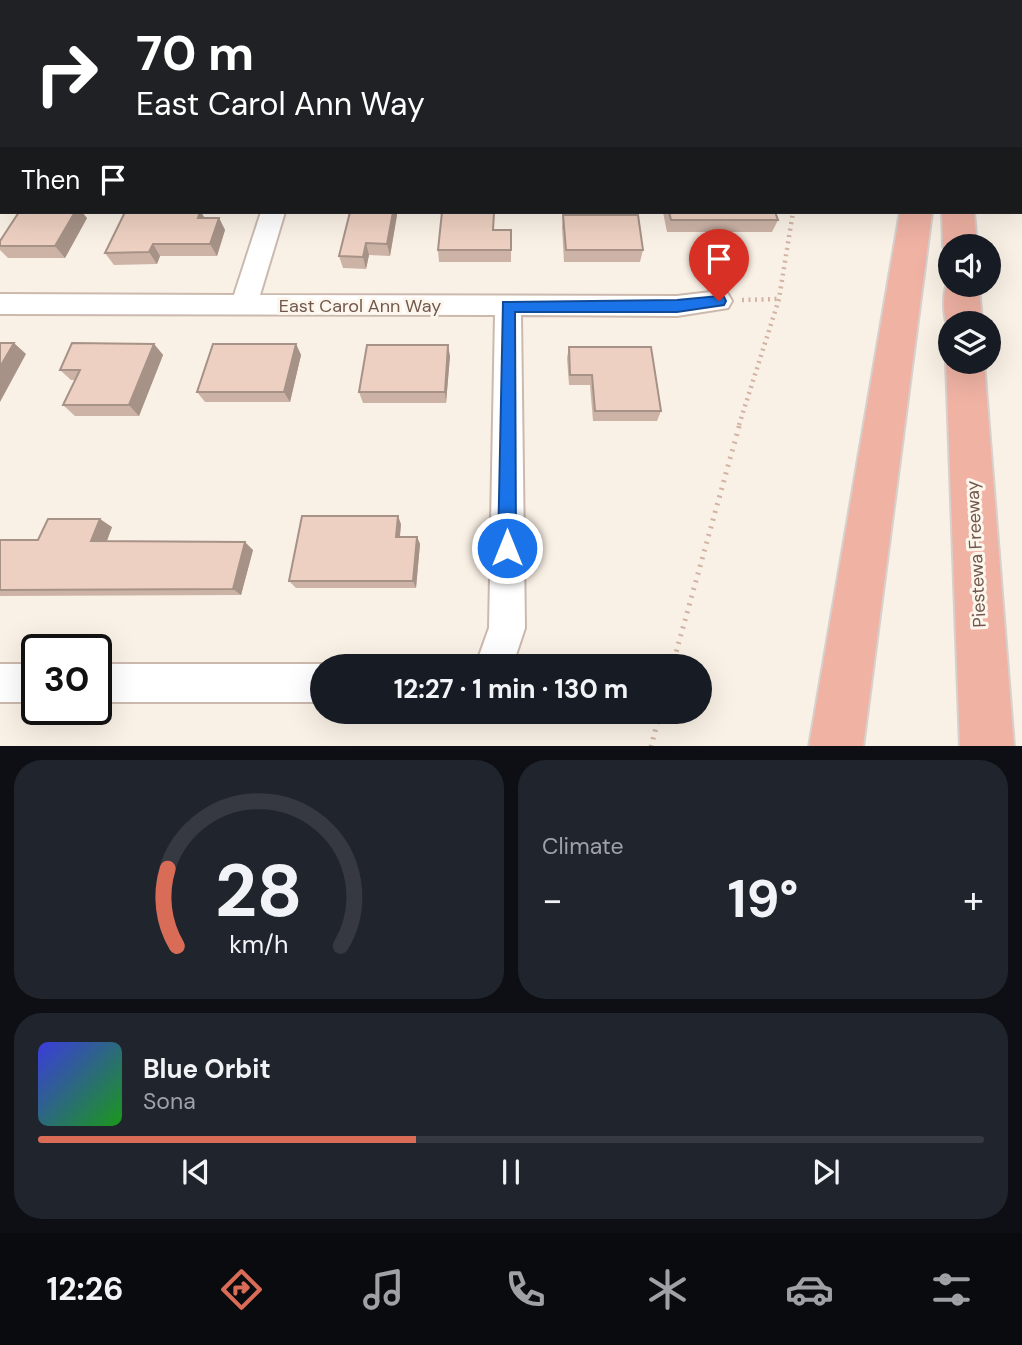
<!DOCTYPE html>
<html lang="en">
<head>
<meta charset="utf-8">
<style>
	body { margin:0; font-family:"DM Sans",sans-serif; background:#20242c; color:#f1f3f6; height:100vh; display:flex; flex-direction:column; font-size:26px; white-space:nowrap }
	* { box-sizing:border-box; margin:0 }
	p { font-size:23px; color:#9ea1a6 }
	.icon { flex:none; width:38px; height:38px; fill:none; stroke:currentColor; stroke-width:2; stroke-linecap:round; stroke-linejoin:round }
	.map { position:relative; height:746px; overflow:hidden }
	.details { display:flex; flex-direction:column; gap:14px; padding:14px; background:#0d0f14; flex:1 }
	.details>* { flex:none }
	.top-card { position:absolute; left:0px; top:0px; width:1022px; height:214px; box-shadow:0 7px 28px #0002; background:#202124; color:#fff; overflow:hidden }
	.controls { position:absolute; left:938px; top:234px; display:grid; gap:14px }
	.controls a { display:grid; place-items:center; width:63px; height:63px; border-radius:50%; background:#171b24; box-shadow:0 7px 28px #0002; font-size:35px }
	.speed { position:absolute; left:21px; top:634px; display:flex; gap:14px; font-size:35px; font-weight:700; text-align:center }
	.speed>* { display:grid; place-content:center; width:91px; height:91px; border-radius:50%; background:#171b24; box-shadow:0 7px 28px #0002; line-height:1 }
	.speed .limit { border:4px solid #111; border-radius:10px; background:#fff; color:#111 }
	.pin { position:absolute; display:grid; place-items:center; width:60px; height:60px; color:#fff; margin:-72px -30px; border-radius:50% 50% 50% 0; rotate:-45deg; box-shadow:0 0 7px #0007 }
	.pin .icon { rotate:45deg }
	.me { position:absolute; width:77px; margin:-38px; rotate:0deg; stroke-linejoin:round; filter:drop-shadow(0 0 5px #0008) }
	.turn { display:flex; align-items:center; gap:24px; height:147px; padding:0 21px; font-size:32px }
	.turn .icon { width:91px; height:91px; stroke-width:2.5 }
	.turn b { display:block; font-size:49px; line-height:60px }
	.then { display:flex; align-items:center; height:66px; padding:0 21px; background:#0003; gap:14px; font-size:26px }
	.big { font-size:52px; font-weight:700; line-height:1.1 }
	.details .widget { flex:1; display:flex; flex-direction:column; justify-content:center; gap:10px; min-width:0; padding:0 24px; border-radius:28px; background:#20242c }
	.details .dial { align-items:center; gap:0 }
	.dial svg { height:182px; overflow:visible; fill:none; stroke:#363941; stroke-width:7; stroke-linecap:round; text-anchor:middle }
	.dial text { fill:#f1f3f6; stroke:none }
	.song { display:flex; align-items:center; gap:21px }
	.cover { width:84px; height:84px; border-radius:10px; background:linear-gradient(135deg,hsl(240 70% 55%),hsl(120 70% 35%)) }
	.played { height:7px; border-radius:4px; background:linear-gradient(90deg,#d96c57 40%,#363941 40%) }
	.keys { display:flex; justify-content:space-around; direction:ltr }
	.heat { display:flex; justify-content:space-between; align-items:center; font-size:38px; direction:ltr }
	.details .tiles { flex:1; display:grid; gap:14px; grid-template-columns:1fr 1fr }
	.widget:last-child { grid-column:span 2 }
	.trip { position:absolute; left:310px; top:654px; width:402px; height:70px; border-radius:35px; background:#171b24; box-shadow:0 7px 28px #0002; font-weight:700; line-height:70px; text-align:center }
	.dock { display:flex; height:112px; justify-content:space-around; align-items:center; background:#090b0e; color:#9ea1a6 }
	.dock .icon { width:49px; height:49px }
	.dock .selected { color:#d96c57 }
	.dock b { font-size:32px; color:#f1f3f6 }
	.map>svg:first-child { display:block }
</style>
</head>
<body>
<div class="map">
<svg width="1022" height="747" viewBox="0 0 1022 747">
	<rect width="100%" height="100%" fill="#faf1e6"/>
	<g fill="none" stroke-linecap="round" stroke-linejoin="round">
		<g stroke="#cbb9ae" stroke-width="4">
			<g id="minor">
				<path d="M26,0H43L25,2Z"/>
				<rect x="613" y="0" width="16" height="2"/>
				<path d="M0,34H2L0,46Z"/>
				<rect x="0" y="91" width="2" height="12"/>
				<path d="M261,212H285L260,295L677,296L719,291L728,294L732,301L728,308L677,316L521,315L525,628L512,667H475L489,628L495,315L0,314V294L234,295Z"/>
				<rect x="0" y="664" width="37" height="38"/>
				<path d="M96,664H322L328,667H322V702H96Z"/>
			</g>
		</g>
		<g stroke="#d7d0cd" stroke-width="4">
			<g id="motorway">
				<rect x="935" y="0" width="22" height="2"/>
				<rect x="994" y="0" width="22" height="2"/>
				<path d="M1020,72L1022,73V99H1020Z"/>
				<path d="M900,212H932L863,747H809Z"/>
				<path d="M942,212H974L977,247H950L948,255L943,247Z"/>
				<path d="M950,276V285H979L982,324H950V332C942,317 942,291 950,276Z"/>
				<path d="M950,354V362H984L1014,747H960L946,362Z"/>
			</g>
		</g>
		<path stroke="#d2b3a4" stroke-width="2.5" stroke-dasharray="1 3.5" stroke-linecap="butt" d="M850,2L852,0"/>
		<g stroke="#d2b3a4" stroke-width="4.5" stroke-dasharray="2 4.5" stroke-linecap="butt">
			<path d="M742,300L779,299"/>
			<path d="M739,425L779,299L793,212"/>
		</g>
		<g stroke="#d2b3a4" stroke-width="5" stroke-dasharray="2 6" stroke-linecap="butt">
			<path d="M672,667L740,423"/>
			<path d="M651,747L660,712"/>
		</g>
		<use href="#minor" fill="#fff" fill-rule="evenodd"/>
		<use href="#motorway" fill="#efb2a3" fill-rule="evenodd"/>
	</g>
	<g fill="#ccb3a6">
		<rect x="0" y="113" width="2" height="45"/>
		<path d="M125,212H201L205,218H219L225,230L217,256H160L157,264L114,265L105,253Z"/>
		<path d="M663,212H775L778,220L772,232H667Z"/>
		<path d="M397,215L390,256L369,255L366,269L343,268L339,256Z"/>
		<path d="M563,215L643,250L640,262H564L562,227Z"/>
		<path d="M87,218L65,258H8L0,250V241Z"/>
		<path d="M494,230H511V262H439L438,250Z"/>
		<path d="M154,344L163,355L139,416H75L63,405L75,380H71L60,370Z"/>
		<path d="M296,344L301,355L290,402H205L197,392Z"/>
		<path d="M569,347L661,411L657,421H593L590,385H569L567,358Z"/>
		<path d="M450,356L446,403H363L359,392Z"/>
		<path d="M401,524L400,537H417L420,544L416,588H296L289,581Z"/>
		<path d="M112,527L107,541L253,550L241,595L0,596V540H38Z"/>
	</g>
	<g fill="#a69287">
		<path d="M75,212H82L87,218L65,258L55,246Z"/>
		<path d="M200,212H201L207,223L198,218Z"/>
		<path d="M393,212H397V215L390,256L387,244Z"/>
		<path d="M219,218L225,230L217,256L210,244Z"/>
		<path d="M366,243L369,255L366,269L363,257Z"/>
		<path d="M153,244L160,256L157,264L149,252Z"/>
		<path d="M14,343L26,354L0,402V367Z"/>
		<path d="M154,344L163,355L139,416L129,405Z"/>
		<path d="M296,344L301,355L290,402L284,392Z"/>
		<path d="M448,345L450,356L446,403L445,392Z"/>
		<path d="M398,516L401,524L399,544L396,537Z"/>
		<path d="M100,519L112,527L104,548L91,541Z"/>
		<path d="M417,537L420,544L416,588L413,581Z"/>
		<path d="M245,542L253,550L241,595L233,589Z"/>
	</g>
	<g fill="#edd0c1" stroke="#a69287" stroke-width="2">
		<path d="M536,0H587L588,2H536Z"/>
		<path d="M677,0H801L802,2H678Z"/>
		<path d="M0,113H2V142L0,145Z"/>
		<path d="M19,212H75L55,246H0V241Z"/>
		<path d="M125,212H200L198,218H219L210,244H153L149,252L105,253Z"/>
		<path d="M350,212H393L387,244L366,243L363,257L339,256Z"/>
		<path d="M442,212H494L493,230H511V250H438Z"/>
		<path d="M669,212H775L778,220H671Z"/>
		<path d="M563,215H638L643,250H566Z"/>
		<path d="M0,343H14L0,367Z"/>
		<path d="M72,343L154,344L129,405H63L80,370H60Z"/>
		<path d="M213,344H296L284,392H197Z"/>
		<path d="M367,345H448L445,392H359Z"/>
		<path d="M569,347H651L661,411H595L592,375H570Z"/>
		<path d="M302,516H398L396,537H417L413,581H289Z"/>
		<path d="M48,519H100L91,541L245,542L233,589L0,590V540H38Z"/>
	</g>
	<path fill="#1a73e8" stroke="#114b97" stroke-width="2" d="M719,296L724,297L726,301L724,305L677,312H515L516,548L514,554L507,557L500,554L498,548L503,302L677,300Z"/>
	<g text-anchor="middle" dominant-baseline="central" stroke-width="6" stroke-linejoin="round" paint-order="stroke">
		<g font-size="18" fill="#71584d" stroke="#fdf6ec">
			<text x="360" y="306">East Carol Ann Way</text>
			<text transform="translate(976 554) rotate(-93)">Piestewa Freeway</text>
		</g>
	</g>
</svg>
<div class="controls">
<a><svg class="icon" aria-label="sound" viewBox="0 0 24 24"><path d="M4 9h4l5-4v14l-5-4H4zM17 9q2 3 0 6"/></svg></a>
<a><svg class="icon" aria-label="layers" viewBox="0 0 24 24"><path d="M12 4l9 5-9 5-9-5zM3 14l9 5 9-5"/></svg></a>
</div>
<div class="speed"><div class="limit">30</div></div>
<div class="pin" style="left:719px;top:301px;background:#d93025"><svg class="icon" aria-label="arrive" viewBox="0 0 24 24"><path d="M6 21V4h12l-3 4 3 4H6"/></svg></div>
<svg class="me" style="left:507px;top:548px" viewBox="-20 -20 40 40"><circle r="17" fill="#1a73e8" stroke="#fff" stroke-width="3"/><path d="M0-11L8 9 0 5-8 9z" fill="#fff"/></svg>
<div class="trip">12:27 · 1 min · 130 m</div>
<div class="top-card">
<div class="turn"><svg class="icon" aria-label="right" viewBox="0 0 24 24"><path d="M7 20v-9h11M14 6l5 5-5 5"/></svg><div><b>70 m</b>East Carol Ann Way</div></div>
<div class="then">Then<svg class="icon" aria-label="arrive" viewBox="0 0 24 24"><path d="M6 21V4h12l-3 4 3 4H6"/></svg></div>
</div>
</div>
<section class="details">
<div class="tiles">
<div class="widget dial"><svg viewBox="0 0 100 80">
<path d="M14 69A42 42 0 1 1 86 69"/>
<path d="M14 69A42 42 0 0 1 10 35" stroke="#d96c57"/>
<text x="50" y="56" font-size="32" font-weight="700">28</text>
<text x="50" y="72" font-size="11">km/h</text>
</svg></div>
<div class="widget"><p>Climate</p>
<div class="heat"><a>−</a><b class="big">19°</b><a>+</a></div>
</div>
<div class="widget">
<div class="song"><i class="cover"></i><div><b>Blue Orbit</b><p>Sona</p></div></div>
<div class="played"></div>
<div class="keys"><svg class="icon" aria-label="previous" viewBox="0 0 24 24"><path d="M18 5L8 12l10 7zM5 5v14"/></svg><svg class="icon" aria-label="pause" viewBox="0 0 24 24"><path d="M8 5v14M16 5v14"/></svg><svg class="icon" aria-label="next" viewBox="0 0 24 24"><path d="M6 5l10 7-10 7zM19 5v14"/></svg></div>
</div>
</div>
</section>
<nav class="dock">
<b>12:26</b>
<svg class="icon selected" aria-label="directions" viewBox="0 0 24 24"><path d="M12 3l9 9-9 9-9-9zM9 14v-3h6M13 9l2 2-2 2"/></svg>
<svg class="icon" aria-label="music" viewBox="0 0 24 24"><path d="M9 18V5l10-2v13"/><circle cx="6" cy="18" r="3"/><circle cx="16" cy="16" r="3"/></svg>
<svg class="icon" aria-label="phone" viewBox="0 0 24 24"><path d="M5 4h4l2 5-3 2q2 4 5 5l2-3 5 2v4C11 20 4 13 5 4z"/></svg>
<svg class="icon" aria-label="climate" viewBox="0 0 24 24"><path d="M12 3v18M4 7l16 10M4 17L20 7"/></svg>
<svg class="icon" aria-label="car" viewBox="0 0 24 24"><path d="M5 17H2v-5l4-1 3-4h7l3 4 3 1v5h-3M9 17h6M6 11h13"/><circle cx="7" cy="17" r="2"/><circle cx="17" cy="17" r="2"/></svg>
<svg class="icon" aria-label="filters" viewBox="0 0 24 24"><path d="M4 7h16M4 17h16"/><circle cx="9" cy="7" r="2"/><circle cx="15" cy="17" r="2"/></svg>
</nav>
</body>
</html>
